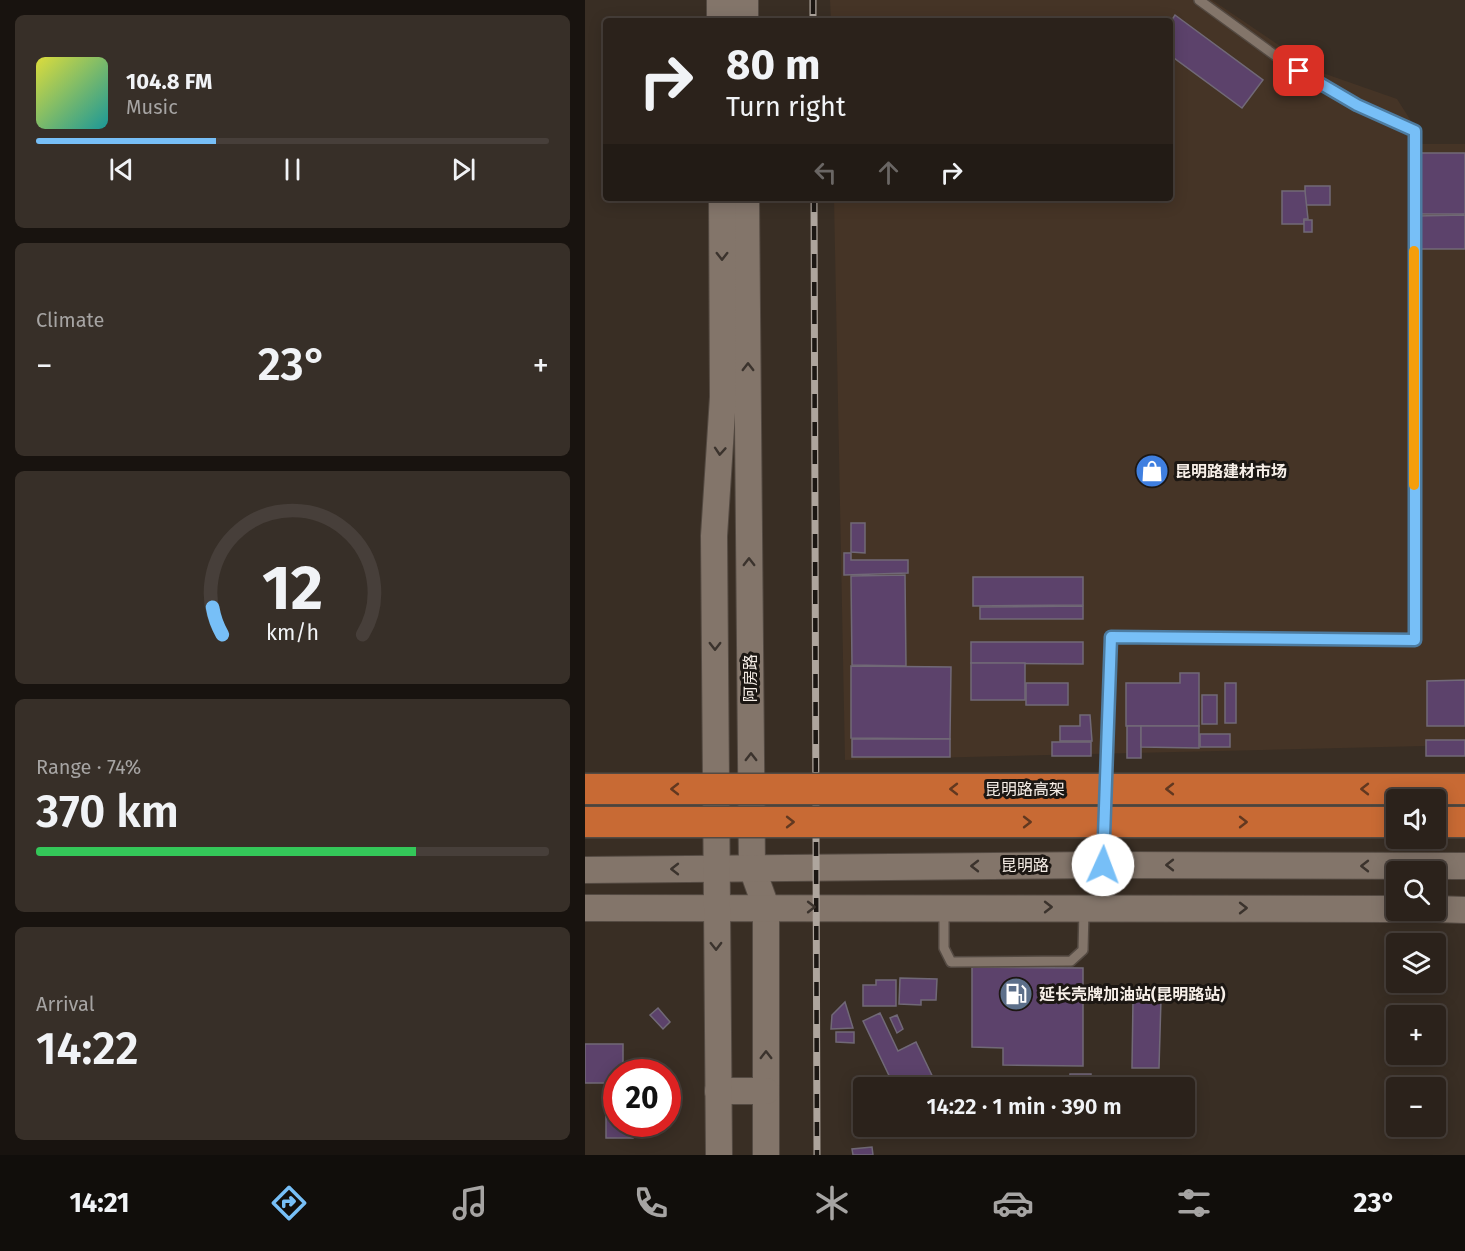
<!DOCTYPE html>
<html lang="en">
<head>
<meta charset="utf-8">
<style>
	body { margin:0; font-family:"Fira Sans","Noto Sans SC",sans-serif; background:#372f28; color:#f1f3f6; height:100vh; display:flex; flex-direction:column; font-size:22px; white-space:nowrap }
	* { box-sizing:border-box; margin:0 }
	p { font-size:20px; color:#a6a4a3 }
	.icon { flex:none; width:33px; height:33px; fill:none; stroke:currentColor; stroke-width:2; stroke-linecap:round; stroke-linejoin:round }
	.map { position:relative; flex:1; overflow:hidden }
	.panel { display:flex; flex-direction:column; gap:15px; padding:15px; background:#18130f; width:585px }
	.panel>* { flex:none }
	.hud { position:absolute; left:18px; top:18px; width:570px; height:183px; border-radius:6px; box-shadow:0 3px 15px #0003,0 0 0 2px #473f3a; background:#2b221b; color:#f1f3f6; overflow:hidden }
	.fabs { position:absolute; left:801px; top:789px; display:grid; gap:12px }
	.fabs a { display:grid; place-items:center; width:60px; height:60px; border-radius:6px; background:#2b221b; box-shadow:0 3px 15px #0003,0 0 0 2px #473f3a; font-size:30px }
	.speed { position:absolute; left:18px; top:1059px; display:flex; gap:12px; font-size:30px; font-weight:700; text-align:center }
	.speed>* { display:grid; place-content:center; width:78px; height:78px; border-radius:50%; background:#2b221b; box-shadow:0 3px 15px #0003,0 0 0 2px #473f3a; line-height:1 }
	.speed .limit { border:9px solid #d22; background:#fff; color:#111 }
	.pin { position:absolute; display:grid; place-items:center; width:51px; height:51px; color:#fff; margin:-26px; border-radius:12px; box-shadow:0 3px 9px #0006 }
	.me { position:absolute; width:66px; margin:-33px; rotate:2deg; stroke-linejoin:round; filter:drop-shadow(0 0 4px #0008) }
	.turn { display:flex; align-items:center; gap:21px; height:126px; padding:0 24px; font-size:27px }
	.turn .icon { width:78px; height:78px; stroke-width:2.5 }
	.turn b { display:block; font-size:42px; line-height:51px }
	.lanes { display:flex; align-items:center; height:57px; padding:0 24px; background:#0003; justify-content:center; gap:30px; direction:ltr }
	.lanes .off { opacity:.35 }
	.big { font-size:45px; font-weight:600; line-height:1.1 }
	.panel .card { flex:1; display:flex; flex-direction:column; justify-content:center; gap:9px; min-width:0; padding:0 21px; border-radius:9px; background:#372f28 }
	.panel .dial { align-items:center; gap:0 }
	.dial svg { height:156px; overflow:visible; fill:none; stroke:#473f3a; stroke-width:7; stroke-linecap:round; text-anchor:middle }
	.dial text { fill:#f1f3f6; stroke:none }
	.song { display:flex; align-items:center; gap:18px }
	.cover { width:72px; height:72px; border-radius:9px; background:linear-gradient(135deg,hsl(60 70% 55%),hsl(180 70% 35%)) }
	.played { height:6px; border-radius:3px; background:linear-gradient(90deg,#77bff7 35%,#473f3a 35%) }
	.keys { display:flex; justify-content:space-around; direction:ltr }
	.heat { display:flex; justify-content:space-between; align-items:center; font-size:33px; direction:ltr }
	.charge { height:9px; border-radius:4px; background:linear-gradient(90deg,#34c759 74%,#473f3a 0) }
	.trip { position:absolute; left:268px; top:1077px; width:342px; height:60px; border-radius:6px; background:#2b221b; box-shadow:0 3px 15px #0003,0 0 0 2px #473f3a; font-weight:600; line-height:60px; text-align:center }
	.tab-bar { display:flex; height:96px; justify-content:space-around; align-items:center; background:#110e0b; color:#a6a4a3 }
	.tab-bar .icon { width:42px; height:42px }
	.tab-bar .selected { color:#77bff7 }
	.tab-bar b { font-size:27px; color:#f1f3f6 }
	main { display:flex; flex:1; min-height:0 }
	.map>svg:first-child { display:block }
</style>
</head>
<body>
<main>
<section class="panel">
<div class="card">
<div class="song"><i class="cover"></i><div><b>104.8 FM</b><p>Music</p></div></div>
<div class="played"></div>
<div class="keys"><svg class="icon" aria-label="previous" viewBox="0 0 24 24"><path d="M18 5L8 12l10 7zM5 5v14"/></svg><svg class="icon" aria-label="pause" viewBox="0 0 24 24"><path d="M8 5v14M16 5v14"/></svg><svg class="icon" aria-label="next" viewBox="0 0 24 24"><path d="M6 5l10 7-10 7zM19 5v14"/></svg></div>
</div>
<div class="card"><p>Climate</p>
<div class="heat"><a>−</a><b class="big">23°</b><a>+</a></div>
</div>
<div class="card dial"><svg viewBox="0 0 100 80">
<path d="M14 69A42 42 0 1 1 86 69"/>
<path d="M14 69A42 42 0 0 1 9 55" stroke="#77bff7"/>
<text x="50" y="56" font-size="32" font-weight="700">12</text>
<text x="50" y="72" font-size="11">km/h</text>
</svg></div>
<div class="card"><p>Range · 74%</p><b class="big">370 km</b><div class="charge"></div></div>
<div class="card"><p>Arrival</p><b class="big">14:22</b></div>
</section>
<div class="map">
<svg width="880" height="1155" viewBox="0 0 880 1155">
	<rect width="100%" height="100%" fill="#392e24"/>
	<path fill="#453426" d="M245,0H627L732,71L812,99L828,124L835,144H880V745L260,760L249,198H585V21H246Z"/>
	<g fill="#5c426b" stroke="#716977" stroke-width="1.5">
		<path d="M590,15L678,80L657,108L585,55V23Z"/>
		<rect x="830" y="153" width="50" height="61"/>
		<rect x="720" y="186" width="25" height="19"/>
		<path d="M697,191H720L723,219H719V224H697Z"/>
		<path d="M880,215V249H832L831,216Z"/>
		<rect x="719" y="220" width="8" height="12"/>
		<path d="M266,523H280V553L266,552Z"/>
		<path d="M259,553H266V560H323V573L259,575Z"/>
		<path d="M320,575L321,666L267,665L266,576Z"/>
		<path d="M388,577H498V605L388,606Z"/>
		<path d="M498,606V619H395V607Z"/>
		<path d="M386,642H498V664L386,663Z"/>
		<rect x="386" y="663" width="54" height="37"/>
		<path d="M266,666L366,667L365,739L266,738Z"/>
		<path d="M595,673H614V726H541V683H595Z"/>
		<path d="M880,680V726H842V681Z"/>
		<rect x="441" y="683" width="42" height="22"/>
		<rect x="640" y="683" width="11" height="40"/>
		<rect x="617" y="695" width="15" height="29"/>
		<path d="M495,715H505L507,741H475V726H495Z"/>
		<rect x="542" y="726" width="14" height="32"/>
		<path d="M556,726H614V748L556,747Z"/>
		<rect x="615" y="734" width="30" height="13"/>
		<rect x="267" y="739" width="98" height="18"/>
		<rect x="841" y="740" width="39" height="16"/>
		<rect x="467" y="742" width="39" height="14"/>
		<path d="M387,967L498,968V1066L418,1065V1048L387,1047Z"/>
		<path d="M315,978L352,979L351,1000H336V1005L314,1004Z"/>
		<path d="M291,980H311V1006H278V985H291Z"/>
		<path d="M548,999H576L574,1068H547Z"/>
		<path d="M260,1002L268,1028L246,1029L247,1015Z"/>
		<path d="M73,1008L85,1022L78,1029L65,1015Z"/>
		<path d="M295,1013L313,1051L331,1042L353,1088H310L278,1021Z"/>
		<path d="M312,1015L318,1029L312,1033L305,1018Z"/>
		<path d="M251,1032H269V1043L251,1042Z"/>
		<path d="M0,1044H38V1064H48V1072H32V1124H48V1138H21V1083H0Z"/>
		<path d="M485,1074H506V1088H484Z"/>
		<path d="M279,1117V1126H267V1118Z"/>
		<path d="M287,1147L288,1155H268L267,1149Z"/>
	</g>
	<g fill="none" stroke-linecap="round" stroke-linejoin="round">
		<g stroke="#544a42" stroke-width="12">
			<g id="service">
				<path d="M518,862L526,637L830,640V131L772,105L695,59L614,0"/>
				<path d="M359,910V948L366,962L486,961L498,950L499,911"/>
			</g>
		</g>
		<g stroke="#544a42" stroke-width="28">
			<g id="secondary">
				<path d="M135,0V21"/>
				<path d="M160,0V21"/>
				<path d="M161,198L167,868L181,907V1155"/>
				<path d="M0,870L518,865L880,866"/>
				<path d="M0,908L812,909"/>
				<path d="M850,909L880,910"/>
				<path d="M133,1091H181"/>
				<path d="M134,1155L129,536L138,397L137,198"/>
			</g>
		</g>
		<g stroke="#544a42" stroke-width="33">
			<path id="trunk" d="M850,822H880"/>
		</g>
		<use href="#service" stroke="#83756a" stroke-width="9"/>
		<use href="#secondary" stroke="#83756a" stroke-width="26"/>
		<use href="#trunk" stroke="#c86a34" stroke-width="30"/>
		<g stroke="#aea59d" stroke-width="7">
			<g id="rail">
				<path d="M228,0V21"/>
				<path d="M229,198L232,1155"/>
			</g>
		</g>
		<use href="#rail" stroke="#1c1713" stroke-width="4.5" stroke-dasharray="14" stroke-linecap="butt"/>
		<g stroke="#544a42" stroke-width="33" stroke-linecap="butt">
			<g id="trunk-bridge">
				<path d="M0,789H880"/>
				<path d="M0,822H812"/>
			</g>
		</g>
		<use href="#trunk-bridge" stroke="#c86a34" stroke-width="30"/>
	</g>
	<defs><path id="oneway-chevron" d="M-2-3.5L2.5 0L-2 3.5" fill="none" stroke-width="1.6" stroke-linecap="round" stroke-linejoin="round" transform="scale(1.5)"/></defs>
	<g stroke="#3b332d">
		<use href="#oneway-chevron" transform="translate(137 256) rotate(90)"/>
		<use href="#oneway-chevron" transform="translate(163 367) rotate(-90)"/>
		<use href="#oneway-chevron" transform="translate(135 451) rotate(94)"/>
		<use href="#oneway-chevron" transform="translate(164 562) rotate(-90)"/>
		<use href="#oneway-chevron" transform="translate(130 646) rotate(90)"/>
		<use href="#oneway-chevron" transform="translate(166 757) rotate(-90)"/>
		<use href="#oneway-chevron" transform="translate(585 865) rotate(-180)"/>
		<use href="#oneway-chevron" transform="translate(390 866) rotate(180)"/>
		<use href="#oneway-chevron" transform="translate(780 866) rotate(-180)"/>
		<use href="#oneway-chevron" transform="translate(90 869) rotate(180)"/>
		<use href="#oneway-chevron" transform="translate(226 907)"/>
		<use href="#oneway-chevron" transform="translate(463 907)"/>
		<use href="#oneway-chevron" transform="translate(658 908)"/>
		<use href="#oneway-chevron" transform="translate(131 946) rotate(89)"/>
		<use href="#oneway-chevron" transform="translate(181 1055) rotate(-90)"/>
	</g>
	<g stroke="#613820">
		<use href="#oneway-chevron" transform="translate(90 789) rotate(-180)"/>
		<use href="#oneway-chevron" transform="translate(369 789) rotate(-180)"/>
		<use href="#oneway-chevron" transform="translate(585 789) rotate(-180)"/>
		<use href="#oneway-chevron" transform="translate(780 789) rotate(-180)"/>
		<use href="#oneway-chevron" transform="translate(205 822)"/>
		<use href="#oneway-chevron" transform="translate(442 822)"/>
		<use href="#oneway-chevron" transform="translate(658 822)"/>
	</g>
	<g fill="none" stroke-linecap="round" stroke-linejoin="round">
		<g stroke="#4d7ca1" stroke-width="15">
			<path id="route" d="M518,865L526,637L830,640V131L772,105L714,71"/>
		</g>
		<use href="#route" stroke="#77bff7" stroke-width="10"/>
		<path stroke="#f59e0b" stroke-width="10" d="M829,251V485"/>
	</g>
	<defs>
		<g id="shop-disc" transform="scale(1.725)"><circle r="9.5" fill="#3f7fe0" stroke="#1c1713"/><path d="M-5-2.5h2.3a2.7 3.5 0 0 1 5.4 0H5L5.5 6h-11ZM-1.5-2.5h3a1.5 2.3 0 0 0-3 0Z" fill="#fff"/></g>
		<g id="fuel-disc" transform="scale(1.725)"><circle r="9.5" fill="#5c6f8a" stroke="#1c1713"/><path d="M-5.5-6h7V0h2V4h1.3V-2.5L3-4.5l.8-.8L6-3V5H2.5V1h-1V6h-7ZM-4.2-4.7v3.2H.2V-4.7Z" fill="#fff"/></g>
	</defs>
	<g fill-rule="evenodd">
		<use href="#shop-disc" x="567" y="471"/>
		<use href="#fuel-disc" x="431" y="994"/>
	</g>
	<g text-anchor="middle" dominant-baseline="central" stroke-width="6" stroke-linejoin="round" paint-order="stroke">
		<g font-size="16" font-weight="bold" fill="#f7efe8" stroke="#1c1713" text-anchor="start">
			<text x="590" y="471">昆明路建材市场</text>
			<text x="454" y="994">延长壳牌加油站(昆明路站)</text>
		</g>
		<g font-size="16" fill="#f7efe8" stroke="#1c1713">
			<text transform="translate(165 678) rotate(-90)">阿房路</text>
			<text x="440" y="789">昆明路高架</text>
			<text x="440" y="865">昆明路</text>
		</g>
	</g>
</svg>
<div class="fabs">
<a><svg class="icon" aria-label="sound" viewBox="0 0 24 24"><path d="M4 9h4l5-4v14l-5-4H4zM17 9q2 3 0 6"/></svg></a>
<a><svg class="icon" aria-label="search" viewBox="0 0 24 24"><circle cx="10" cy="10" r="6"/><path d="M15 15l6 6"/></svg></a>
<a><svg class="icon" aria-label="layers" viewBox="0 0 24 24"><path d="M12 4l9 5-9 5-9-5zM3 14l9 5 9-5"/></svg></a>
<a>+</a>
<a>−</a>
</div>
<div class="speed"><div class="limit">20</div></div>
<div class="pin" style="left:714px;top:71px;background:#d93025"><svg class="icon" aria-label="arrive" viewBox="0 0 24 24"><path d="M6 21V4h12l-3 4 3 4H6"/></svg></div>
<svg class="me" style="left:518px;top:865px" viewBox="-20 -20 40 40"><circle r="19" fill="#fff"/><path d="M0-13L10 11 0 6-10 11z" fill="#77bff7"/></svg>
<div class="trip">14:22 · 1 min · 390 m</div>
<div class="hud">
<div class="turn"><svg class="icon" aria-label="right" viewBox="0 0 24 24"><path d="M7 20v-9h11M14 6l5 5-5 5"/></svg><div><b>80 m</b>Turn right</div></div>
<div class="lanes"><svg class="icon off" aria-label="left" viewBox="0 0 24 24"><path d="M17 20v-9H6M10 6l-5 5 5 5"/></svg><svg class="icon off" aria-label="ahead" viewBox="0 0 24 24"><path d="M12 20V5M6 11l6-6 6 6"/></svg><svg class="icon" aria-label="right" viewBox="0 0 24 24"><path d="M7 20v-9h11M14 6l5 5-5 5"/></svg></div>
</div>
</div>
</main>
<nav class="tab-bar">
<b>14:21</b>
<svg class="icon selected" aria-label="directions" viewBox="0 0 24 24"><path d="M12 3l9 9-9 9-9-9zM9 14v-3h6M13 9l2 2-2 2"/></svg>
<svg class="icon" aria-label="music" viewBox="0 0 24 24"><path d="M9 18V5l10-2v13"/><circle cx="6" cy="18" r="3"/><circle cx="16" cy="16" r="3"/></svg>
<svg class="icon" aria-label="phone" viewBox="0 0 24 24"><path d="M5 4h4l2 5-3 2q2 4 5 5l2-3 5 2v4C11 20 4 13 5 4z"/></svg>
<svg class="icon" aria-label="climate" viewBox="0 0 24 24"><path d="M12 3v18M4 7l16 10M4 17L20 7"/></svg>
<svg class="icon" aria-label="car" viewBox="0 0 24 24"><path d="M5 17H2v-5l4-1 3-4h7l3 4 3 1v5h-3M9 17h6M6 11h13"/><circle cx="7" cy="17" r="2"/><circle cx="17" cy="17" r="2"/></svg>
<svg class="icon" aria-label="filters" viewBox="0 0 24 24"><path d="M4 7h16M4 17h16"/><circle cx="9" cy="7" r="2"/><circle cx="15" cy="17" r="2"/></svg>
<b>23°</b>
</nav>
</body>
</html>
